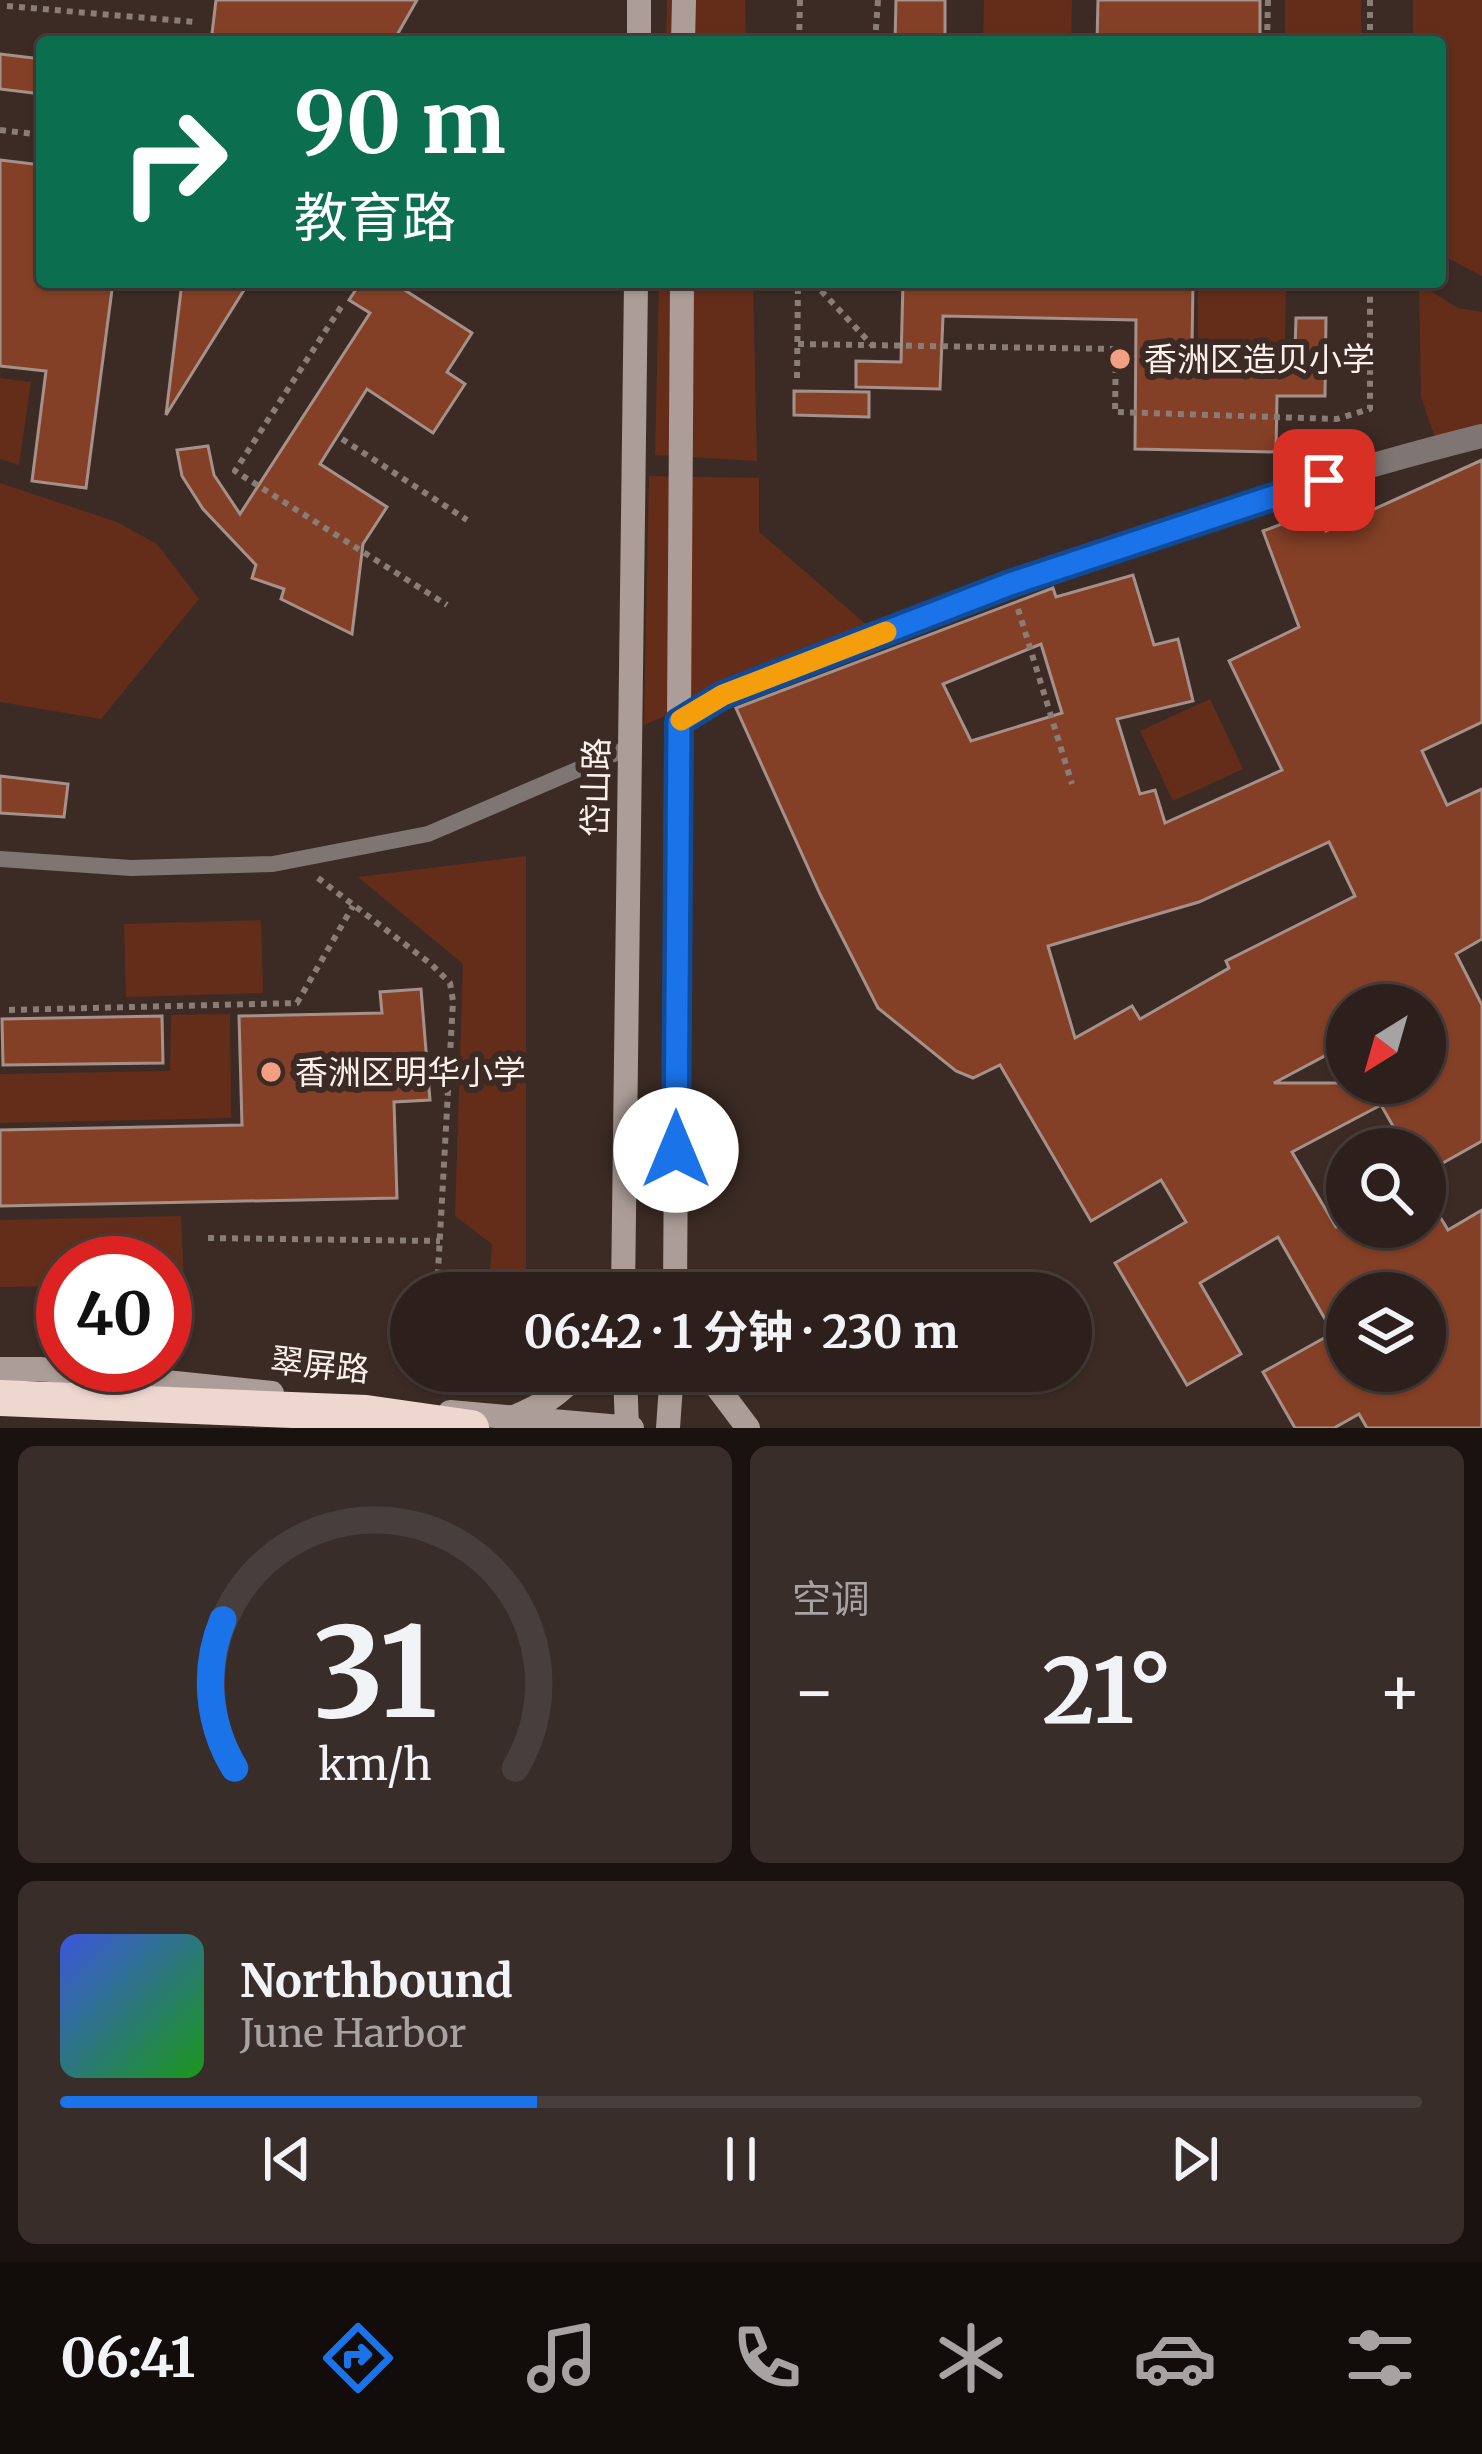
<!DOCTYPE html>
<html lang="zh">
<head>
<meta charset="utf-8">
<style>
	body { margin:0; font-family:Merriweather,"Noto Sans SC",serif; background:#392d29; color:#f1f3f6; height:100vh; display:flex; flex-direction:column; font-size:45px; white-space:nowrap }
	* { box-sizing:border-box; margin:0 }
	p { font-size:39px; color:#a7a3a3 }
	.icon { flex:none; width:66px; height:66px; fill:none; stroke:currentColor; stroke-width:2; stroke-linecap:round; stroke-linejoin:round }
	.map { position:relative; height:1428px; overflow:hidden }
	.side { display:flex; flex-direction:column; gap:18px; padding:18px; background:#19120f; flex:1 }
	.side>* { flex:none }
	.top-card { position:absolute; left:36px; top:36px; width:1410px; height:252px; border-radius:12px; box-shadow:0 3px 9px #0004,0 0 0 3px #483e3b; background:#0b6e4f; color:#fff; overflow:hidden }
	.needle { width:78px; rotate:217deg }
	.controls { position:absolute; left:1326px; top:984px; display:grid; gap:24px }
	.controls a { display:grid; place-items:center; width:120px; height:120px; border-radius:50%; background:#2d201c; box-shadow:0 3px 9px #0004,0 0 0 3px #483e3b; font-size:60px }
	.speed { position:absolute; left:36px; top:1236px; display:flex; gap:24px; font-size:60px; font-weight:700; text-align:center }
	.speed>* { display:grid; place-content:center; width:156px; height:156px; border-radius:50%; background:#2d201c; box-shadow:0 3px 9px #0004,0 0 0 3px #483e3b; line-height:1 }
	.speed .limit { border:18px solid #d22; background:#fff; color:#111 }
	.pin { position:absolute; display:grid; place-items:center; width:102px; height:102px; color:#fff; margin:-51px; border-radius:24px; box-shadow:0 6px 18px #0006 }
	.me { position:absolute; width:132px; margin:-66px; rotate:0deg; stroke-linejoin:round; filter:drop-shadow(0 0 9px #0008) }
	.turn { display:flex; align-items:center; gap:42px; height:252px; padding:0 60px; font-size:54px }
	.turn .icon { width:156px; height:156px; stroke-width:2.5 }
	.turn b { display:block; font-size:84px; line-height:102px }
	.big { font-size:90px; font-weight:700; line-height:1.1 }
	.side .card { flex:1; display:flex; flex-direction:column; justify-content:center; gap:18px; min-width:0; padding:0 42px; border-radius:18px; background:#392d29 }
	.side .dial { align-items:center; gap:0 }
	.dial svg { height:312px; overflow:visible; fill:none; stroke:#483e3b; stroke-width:7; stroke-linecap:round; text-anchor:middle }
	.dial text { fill:#f1f3f6; stroke:none }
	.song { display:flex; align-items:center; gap:36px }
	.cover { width:144px; height:144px; border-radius:18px; background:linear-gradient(135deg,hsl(230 70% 55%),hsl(120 70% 35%)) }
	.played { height:12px; border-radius:6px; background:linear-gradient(90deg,#1a73e8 35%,#483e3b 35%) }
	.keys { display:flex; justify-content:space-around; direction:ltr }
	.heat { display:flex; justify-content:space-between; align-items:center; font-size:66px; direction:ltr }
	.side .tiles { flex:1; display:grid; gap:18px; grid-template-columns:1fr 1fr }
	.card:last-child { grid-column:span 2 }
	.trip { position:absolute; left:390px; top:1272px; width:702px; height:120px; border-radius:60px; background:#2d201c; box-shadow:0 3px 9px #0004,0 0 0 3px #483e3b; font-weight:700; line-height:120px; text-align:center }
	.dock { display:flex; height:192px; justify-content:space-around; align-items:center; background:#120d0b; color:#a7a3a3 }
	.dock .icon { width:84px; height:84px }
	.dock .current { color:#1a73e8 }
	.dock b { font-size:54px; color:#f1f3f6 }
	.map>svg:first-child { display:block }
</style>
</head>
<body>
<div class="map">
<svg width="1482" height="1428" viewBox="0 0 1482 1428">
	<rect width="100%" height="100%" fill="#3c2b25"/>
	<g fill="#632d19">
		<path d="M667,0H745L746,42H666Z"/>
		<path d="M984,0H1072L1071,42H983Z"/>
		<rect x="1285" y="0" width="76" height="42"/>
		<path d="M1413,0H1482V276L1440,254V42H1413Z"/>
		<path d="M659,282H753L757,461L655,455Z"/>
		<path d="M1198,282H1286L1285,343L1198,341Z"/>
		<path d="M1419,284L1458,308L1482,312V427L1435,438L1421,397Z"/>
		<path d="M0,378L31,382L19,465L0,459Z"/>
		<path d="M649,476L759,478V532L868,626L644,725Z"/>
		<path d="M0,483L117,522L157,544L199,599L101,719L0,702Z"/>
		<path d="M1210,699L1243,769L1173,801L1140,731Z"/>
		<path d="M526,856V1287L489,1285L492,1244L455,1216L463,964L358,877Z"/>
		<path d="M261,920L263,993L126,997L124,924Z"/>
		<path d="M230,1014L231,1118L0,1123V1074L170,1071L171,1015Z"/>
		<path d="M181,1216L184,1283L165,1284V1263H63V1286L0,1287V1220Z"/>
	</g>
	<g fill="#844026" stroke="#a6918a" stroke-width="3" fill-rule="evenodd">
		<path d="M216,0H417L393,42H211Z"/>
		<path d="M896,0H945V42H895Z"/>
		<path d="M1098,0H1260V42H1097Z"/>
		<path d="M0,54L42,59V94L0,89Z"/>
		<path d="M0,160L42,165V282H113L86,488L32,481L46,371L0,366Z"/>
		<path d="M182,282H249L166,415Z"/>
		<path d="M361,282H392L472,333L447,372L465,384L433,433L367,389L320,464L387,507L363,544L352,634L281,599L284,589L252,578L256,565L203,509L182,476L177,450L208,446L214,475L240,514L370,313L349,300Z"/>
		<path d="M903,282H1193L1192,347L1295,349L1296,318H1326L1325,396H1277L1276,452L1135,449L1136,320L943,316L940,389L856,387V361L901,362Z"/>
		<path d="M794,391L869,392V417L794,415Z"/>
		<path d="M1482,460V722L1422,751L1447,805L1482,789V939L1456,954L1482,1005V1141L1425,1173V1149H1406L1381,1105L1292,1152L1336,1227H1425V1192L1448,1230L1482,1210V1428H1367L1359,1414L1334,1428H1295L1263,1372L1333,1333L1278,1237L1200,1283L1241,1354L1187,1385L1115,1263L1186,1222L1161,1180L1091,1221L1000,1065L973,1078L956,1071L878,1008L820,894L736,708L1053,588L1056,597L1133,575L1154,645L1178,639L1193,701L1117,719L1140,794L1155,790L1165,823L1282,770L1229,661L1299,627L1263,531L1318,511L1326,531ZM1041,644L1062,713L971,741L943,684ZM1329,842L1355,896L1226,961L1229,968L1140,1019L1132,1006L1075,1038L1048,946L1199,902ZM1347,1005H1425V1083H1274L1347,1044ZM1347,1293H1425V1371H1347Z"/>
		<path d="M0,776L68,784L64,817L0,813Z"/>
		<path d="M421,989L430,1100L394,1102L397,1198L0,1206V1130L242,1125L239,1016L382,1013L380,992Z"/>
		<path d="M162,1016L163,1063L3,1065L2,1019Z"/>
	</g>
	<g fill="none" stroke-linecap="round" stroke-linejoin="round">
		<g stroke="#8a7c76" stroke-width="6" stroke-dasharray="6 6" stroke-linecap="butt">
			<path d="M1370,0V42"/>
			<path d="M7,6L194,22"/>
			<path d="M799,42L800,0"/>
			<path d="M875,42L878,0"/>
			<path d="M1267,42L1268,0"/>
			<path d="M0,130L42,135"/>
			<path d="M813,282L872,345"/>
			<path d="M341,307L235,471L447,605"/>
			<path d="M798,344L1116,349L1115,412L1337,419L1370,409V282"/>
			<path d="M797,378L798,282"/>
			<path d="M342,439L467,520"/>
			<path d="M1018,609L1072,784"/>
			<path d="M318,878L431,964L450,983L453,1001L437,1290"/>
			<path d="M9,1010L297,1003L353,906"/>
			<path d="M208,1238L440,1241"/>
		</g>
		<path stroke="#7f7673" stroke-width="16" d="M0,859L131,868L273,864L428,834L630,747"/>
		<path stroke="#7f7673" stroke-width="24" d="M679,722L723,695C972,599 1222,501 1482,436"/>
		<g stroke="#ac9d98" stroke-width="24">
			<path d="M639,42V0"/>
			<path d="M683,42L684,0"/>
			<path d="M623,1293L636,282"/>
			<path d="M675,1293L682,282"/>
			<path d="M0,1369H40L272,1393"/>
			<path d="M625,1371L627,1428"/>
			<path d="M705,1371L748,1428"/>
			<path d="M450,1412L632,1428"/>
			<path d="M514,1417C541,1406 561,1394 579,1371"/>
			<path d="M668,1428L672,1371"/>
		</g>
		<path stroke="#eed7cf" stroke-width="36" d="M0,1398L366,1413L471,1428"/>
	</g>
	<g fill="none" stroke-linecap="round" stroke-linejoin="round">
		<g stroke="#114b97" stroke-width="30">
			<path id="route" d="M676,1150L679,722L723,695L1010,584L1324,480"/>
		</g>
		<use href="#route" stroke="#1a73e8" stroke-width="21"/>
		<path stroke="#f59e0b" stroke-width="21" d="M681,720L723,695L886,632"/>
	</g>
	<g fill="#f3a082" stroke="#3c2b25" stroke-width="4.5">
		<circle cx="1120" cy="359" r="12"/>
		<circle cx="271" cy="1072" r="12"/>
	</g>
	<g text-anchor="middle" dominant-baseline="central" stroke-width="12" stroke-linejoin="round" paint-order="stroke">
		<g font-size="33" fill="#fbf0ec" stroke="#3c2b25" text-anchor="start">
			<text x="1144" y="359">香洲区造贝小学</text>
			<text x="295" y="1072">香洲区明华小学</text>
		</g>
		<g font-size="33" fill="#fbf0ec" stroke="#3c2b25">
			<text transform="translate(596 787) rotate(-89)">岱山路</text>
			<text transform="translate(320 1365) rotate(6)">翠屏路</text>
		</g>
	</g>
</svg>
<div class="controls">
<a><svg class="needle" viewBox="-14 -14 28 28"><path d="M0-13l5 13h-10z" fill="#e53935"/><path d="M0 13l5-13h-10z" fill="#a7a3a3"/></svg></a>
<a><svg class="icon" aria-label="search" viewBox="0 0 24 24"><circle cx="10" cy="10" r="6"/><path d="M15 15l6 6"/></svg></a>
<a><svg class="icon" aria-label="layers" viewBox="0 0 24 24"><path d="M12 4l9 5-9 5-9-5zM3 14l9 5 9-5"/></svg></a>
</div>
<div class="speed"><div class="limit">40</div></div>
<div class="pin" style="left:1324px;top:480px;background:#d93025"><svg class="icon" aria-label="arrive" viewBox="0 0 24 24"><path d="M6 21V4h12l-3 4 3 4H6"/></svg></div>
<svg class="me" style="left:676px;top:1150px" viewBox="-20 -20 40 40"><circle r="19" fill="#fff"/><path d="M0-13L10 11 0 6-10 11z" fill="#1a73e8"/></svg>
<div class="trip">06:42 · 1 分钟 · 230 m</div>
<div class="top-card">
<div class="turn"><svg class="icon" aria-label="right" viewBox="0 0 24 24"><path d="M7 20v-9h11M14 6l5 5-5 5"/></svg><div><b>90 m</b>教育路</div></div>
</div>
</div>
<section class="side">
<div class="tiles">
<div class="card dial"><svg viewBox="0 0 100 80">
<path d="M14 69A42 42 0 1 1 86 69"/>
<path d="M14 69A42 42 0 0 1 11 31" stroke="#1a73e8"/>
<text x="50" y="56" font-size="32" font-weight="700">31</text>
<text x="50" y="72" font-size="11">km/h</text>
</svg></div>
<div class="card"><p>空调</p>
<div class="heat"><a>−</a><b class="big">21°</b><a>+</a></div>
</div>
<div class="card">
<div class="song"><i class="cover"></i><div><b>Northbound</b><p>June Harbor</p></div></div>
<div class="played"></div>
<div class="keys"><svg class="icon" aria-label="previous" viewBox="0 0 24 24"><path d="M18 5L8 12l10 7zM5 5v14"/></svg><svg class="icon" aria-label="pause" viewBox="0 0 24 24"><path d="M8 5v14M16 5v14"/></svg><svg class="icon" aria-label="next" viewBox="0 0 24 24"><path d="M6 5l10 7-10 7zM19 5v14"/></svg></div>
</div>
</div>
</section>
<nav class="dock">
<b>06:41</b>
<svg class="icon current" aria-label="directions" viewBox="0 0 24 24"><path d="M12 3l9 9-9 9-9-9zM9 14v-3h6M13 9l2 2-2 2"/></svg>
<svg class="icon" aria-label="music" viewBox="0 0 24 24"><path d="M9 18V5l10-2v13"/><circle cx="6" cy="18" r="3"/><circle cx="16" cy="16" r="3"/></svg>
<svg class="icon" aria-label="phone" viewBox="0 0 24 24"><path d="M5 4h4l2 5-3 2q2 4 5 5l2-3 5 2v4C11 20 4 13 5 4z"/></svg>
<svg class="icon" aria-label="climate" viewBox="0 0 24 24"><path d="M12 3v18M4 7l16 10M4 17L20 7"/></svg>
<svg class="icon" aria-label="car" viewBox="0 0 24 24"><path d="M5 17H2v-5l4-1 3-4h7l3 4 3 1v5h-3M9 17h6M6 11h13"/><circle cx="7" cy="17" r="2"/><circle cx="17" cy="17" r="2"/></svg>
<svg class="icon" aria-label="filters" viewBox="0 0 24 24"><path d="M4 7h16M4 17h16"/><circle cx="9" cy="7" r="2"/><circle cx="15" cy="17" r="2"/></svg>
</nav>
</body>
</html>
